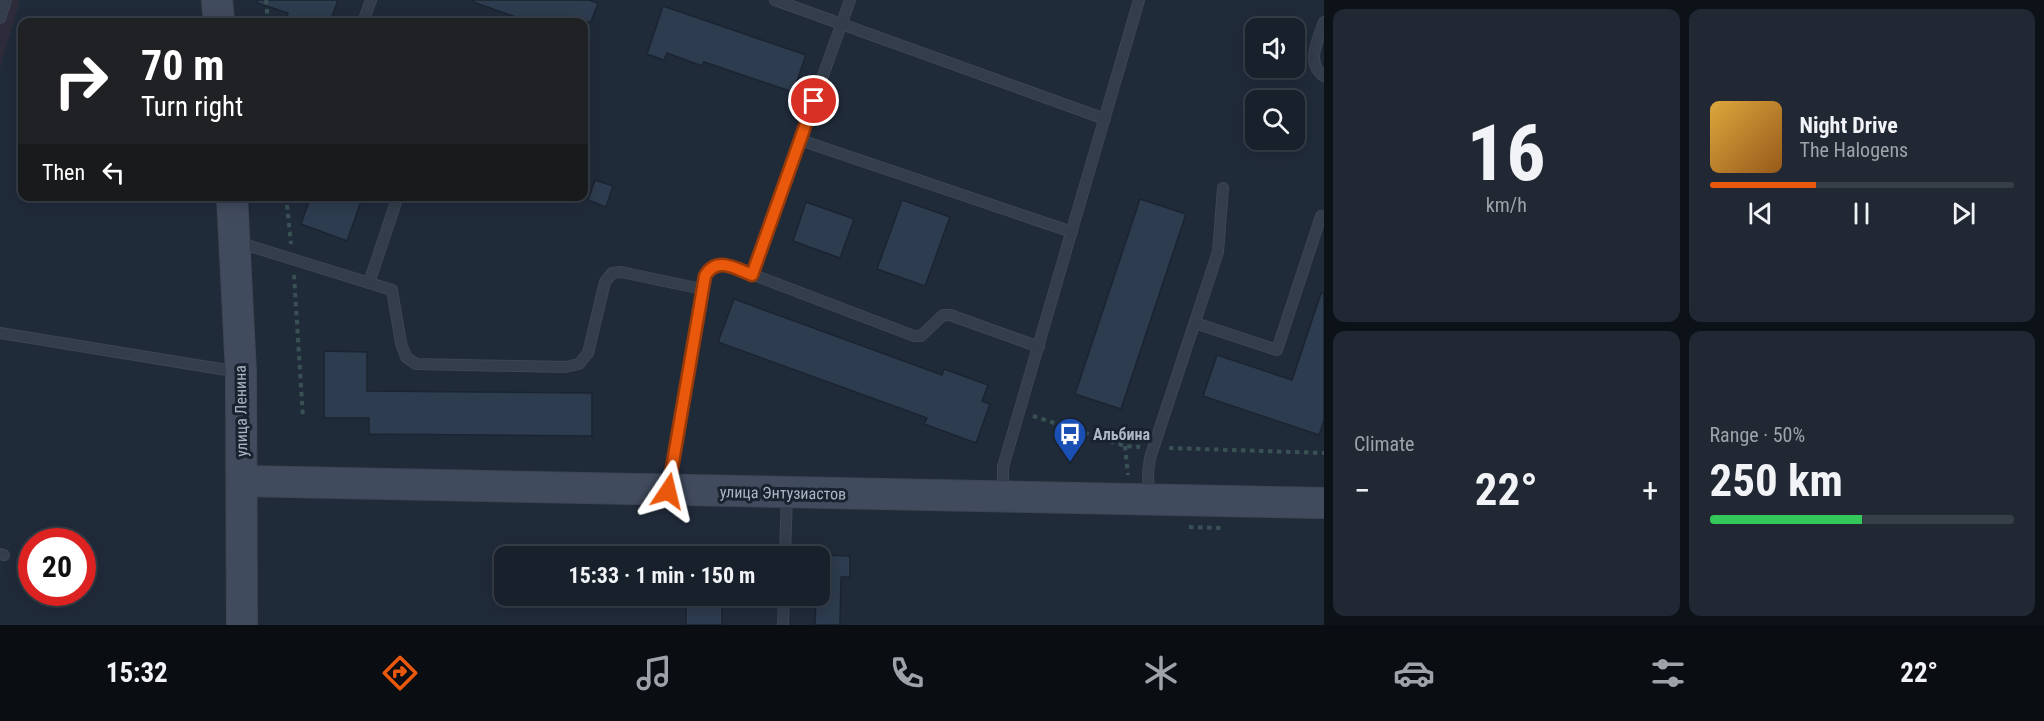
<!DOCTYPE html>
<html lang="en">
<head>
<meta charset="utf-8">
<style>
	body { margin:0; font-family:"Roboto Condensed",sans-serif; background:#212834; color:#f1f3f6; height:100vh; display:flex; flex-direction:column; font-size:22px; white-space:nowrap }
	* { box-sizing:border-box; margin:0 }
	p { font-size:20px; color:#9fa3a9 }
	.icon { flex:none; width:33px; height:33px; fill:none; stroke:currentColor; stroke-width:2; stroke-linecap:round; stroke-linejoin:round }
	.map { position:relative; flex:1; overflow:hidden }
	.panel { display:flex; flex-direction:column; gap:9px; padding:9px; background:#0d1218; width:720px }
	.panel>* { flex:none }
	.banner { position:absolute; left:18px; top:18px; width:570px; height:183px; border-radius:12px; box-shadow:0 3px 15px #0003,0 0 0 2px #363e48; background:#202124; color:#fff; overflow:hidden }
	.tools { position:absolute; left:1245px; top:18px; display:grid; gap:12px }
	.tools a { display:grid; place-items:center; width:60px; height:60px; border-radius:12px; background:#18202c; box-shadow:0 3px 15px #0003,0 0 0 2px #363e48; font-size:30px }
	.speed { position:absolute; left:18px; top:528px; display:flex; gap:12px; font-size:30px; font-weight:700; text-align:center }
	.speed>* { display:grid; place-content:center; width:78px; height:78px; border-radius:50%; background:#18202c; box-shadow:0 3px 15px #0003,0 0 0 2px #363e48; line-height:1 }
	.speed .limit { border:9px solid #d22; background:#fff; color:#111 }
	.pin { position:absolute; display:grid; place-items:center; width:51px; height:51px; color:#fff; margin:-26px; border:3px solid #fff; border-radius:50%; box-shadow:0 2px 6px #0007 }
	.me { position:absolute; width:66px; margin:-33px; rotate:10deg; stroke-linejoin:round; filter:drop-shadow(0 0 4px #0008) }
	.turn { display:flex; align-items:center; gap:21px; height:126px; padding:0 24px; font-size:27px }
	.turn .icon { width:78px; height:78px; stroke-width:2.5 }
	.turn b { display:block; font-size:42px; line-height:51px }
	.then { display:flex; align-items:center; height:57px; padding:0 24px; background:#0003; gap:12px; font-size:22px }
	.big { font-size:45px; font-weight:700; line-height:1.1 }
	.panel .widget { flex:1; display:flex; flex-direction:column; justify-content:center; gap:9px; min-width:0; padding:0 21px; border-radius:12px; background:#212834 }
	.panel .dial { align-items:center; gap:0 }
	.dial b { font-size:78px; line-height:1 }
	.song { display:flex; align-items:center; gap:18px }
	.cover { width:72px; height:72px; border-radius:9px; background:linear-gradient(135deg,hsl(40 70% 55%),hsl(30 70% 35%)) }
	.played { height:6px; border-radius:3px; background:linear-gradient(90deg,#ea580c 35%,#363e48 35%) }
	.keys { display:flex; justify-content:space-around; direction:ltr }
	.heat { display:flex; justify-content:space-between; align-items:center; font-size:33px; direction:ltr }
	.charge { height:9px; border-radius:4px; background:linear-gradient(90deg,#34c759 50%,#363e48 0) }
	.panel .tiles { flex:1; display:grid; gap:9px; grid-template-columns:repeat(2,1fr) }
	.trip { position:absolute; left:494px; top:546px; width:336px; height:60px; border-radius:12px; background:#18202c; box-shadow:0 3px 15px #0003,0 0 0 2px #363e48; font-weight:700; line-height:60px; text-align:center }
	.tab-bar { display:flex; height:96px; justify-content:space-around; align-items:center; background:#0a0d12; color:#9fa3a9 }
	.tab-bar .icon { width:42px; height:42px }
	.tab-bar .on { color:#ea580c }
	.tab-bar b { font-size:27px; color:#f1f3f6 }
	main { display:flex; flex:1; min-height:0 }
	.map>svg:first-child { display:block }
</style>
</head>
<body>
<main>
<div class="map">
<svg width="1324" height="625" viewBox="0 0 1324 625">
	<rect width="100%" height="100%" fill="#202b3a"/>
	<path fill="#2e2c3b" d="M0,0H20L0,68Z"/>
	<g fill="#2e3c4f" stroke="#1b2431" stroke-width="1.5">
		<path d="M257,0H338L330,22H285L288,13L257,3Z"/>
		<path d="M473,0H589L598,3L591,22H530L473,2Z"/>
		<path d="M663,6L806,55L793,92L704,62L702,66L667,53L664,60L647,54Z"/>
		<path d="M595,180L613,186L606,207L588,200Z"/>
		<path d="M311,196H363L347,241L301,224Z"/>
		<path d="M1140,199L1186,214L1121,409L1075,394Z"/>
		<path d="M902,200L950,217L925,286L877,269Z"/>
		<path d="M806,202L854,219L840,258L793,241Z"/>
		<path d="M1321,293L1324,294V421L1319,435L1203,396L1217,355L1292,380Z"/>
		<path d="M734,299L942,375L944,369L988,385L982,401L990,404L976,443L924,424L927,418L718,342Z"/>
		<path d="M324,351L367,352V391L592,393V436L369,434V418H324Z"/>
		<path d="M820,555L850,556V577H841L840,625H815L816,596L819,595Z"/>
		<path d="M686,600L722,601V625H686Z"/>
	</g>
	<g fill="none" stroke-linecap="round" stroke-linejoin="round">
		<g stroke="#3d4654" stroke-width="12">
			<g id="lane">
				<path d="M775,0L1105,119"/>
				<path d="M0,18L6,0"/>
				<path d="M363,22L371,0"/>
				<path d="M1324,22C1318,40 1305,63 1324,76"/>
				<path d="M800,140L1072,232"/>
				<path d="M237,242L392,290L401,343L406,357L416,364L565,367L579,364L588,353L605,282L612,273L621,272L702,289"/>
				<path d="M752,275L850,0"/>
				<path d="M369,283L398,196"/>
				<path d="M1195,323L1277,350L1321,216"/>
				<path d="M0,333L239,372"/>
				<path d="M668,488L705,276C710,267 715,265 725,264L914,336H921L943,315H950L1039,347"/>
				<path d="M1003,493V467L1139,0"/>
				<path d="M1149,498L1148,473L1150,458L1218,252L1223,188"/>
				<path d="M0,554L4,555"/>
				<path d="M785,556L787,494"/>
				<path d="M783,625L784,596"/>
			</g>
		</g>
		<g stroke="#3d4654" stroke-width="32">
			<g id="secondary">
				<path d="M217,0L219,22"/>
				<path d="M232,196L241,373L242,625"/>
				<path d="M242,481L1324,503"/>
			</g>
		</g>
		<g stroke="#3a5154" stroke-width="4" stroke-dasharray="4.5 4.5" stroke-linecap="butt">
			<path d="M266,0L268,22"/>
			<path d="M286,196L291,244"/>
			<path d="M294,275L303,418"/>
			<path d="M1033,416L1125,446L1140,447"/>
			<path d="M1125,446L1128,475"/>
			<path d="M1169,448L1324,453"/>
			<path d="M1189,527L1223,528"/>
		</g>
		<use href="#lane" stroke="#333d4b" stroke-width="10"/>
		<use href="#secondary" stroke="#414b5e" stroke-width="30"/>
	</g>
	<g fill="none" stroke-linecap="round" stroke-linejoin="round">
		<g stroke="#983908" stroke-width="15">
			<path id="route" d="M668,491L705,276C716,256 735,268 752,275L814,101"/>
		</g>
		<use href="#route" stroke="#ea580c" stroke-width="10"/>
	</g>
	<defs>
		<g id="bus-pin" transform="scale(1.725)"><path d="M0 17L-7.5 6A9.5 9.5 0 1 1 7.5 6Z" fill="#1a4fb4" stroke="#19222f"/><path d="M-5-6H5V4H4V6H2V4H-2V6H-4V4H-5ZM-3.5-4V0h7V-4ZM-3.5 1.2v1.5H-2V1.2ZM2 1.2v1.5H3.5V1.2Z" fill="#fff"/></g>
	</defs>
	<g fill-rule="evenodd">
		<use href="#bus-pin" x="1070" y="434"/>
	</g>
	<g text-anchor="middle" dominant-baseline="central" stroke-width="6" stroke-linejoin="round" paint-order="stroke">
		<g font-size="16" fill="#aeb7c7" stroke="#19222f">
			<text transform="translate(241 411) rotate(-91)">улица Ленина</text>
			<text transform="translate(783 493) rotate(1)">улица Энтузиастов</text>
		</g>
		<g font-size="16" font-weight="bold" fill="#aeb7c7" stroke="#19222f" text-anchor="start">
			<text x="1093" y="434">Альбина</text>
		</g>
	</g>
</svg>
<div class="tools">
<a><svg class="icon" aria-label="sound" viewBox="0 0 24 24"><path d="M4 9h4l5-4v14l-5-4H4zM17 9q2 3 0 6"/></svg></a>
<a><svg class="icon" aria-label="search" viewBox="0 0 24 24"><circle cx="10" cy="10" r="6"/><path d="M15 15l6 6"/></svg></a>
</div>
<div class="speed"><div class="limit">20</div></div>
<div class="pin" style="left:814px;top:101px;background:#d93025"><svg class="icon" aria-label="arrive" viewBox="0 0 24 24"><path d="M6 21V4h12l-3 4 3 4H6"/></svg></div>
<svg class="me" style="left:668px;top:491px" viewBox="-20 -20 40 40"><path d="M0-17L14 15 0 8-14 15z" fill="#ea580c" stroke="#fff" stroke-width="4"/></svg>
<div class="trip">15:33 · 1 min · 150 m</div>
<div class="banner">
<div class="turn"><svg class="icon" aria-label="right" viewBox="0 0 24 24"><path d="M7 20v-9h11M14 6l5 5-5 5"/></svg><div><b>70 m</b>Turn right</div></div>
<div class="then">Then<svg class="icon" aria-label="left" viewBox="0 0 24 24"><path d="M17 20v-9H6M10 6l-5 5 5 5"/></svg></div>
</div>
</div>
<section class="panel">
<div class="tiles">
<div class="widget dial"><b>16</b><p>km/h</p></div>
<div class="widget">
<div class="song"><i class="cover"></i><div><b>Night Drive</b><p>The Halogens</p></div></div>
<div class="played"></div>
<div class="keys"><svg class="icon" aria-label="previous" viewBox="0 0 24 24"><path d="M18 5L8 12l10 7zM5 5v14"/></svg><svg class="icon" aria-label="pause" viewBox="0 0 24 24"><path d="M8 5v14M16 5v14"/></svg><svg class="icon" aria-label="next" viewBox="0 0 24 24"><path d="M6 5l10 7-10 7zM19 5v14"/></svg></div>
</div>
<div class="widget"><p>Climate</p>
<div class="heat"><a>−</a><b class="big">22°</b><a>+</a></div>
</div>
<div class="widget"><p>Range · 50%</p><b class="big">250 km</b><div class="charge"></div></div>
</div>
</section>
</main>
<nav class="tab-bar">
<b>15:32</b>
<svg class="icon on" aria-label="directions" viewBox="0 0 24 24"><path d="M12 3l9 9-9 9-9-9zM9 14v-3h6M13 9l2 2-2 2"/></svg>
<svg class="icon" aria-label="music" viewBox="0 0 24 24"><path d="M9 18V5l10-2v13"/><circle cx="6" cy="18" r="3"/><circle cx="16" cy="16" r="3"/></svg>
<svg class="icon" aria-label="phone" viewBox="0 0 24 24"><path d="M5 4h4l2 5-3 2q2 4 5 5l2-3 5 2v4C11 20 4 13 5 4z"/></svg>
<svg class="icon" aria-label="climate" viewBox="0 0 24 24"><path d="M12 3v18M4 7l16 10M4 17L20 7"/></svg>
<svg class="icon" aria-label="car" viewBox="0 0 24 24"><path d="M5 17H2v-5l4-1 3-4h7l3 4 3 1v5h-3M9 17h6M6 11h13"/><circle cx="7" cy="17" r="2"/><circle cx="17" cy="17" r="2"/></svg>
<svg class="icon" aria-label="filters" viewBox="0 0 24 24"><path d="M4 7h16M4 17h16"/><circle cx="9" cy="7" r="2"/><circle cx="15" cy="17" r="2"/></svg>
<b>22°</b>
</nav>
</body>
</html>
